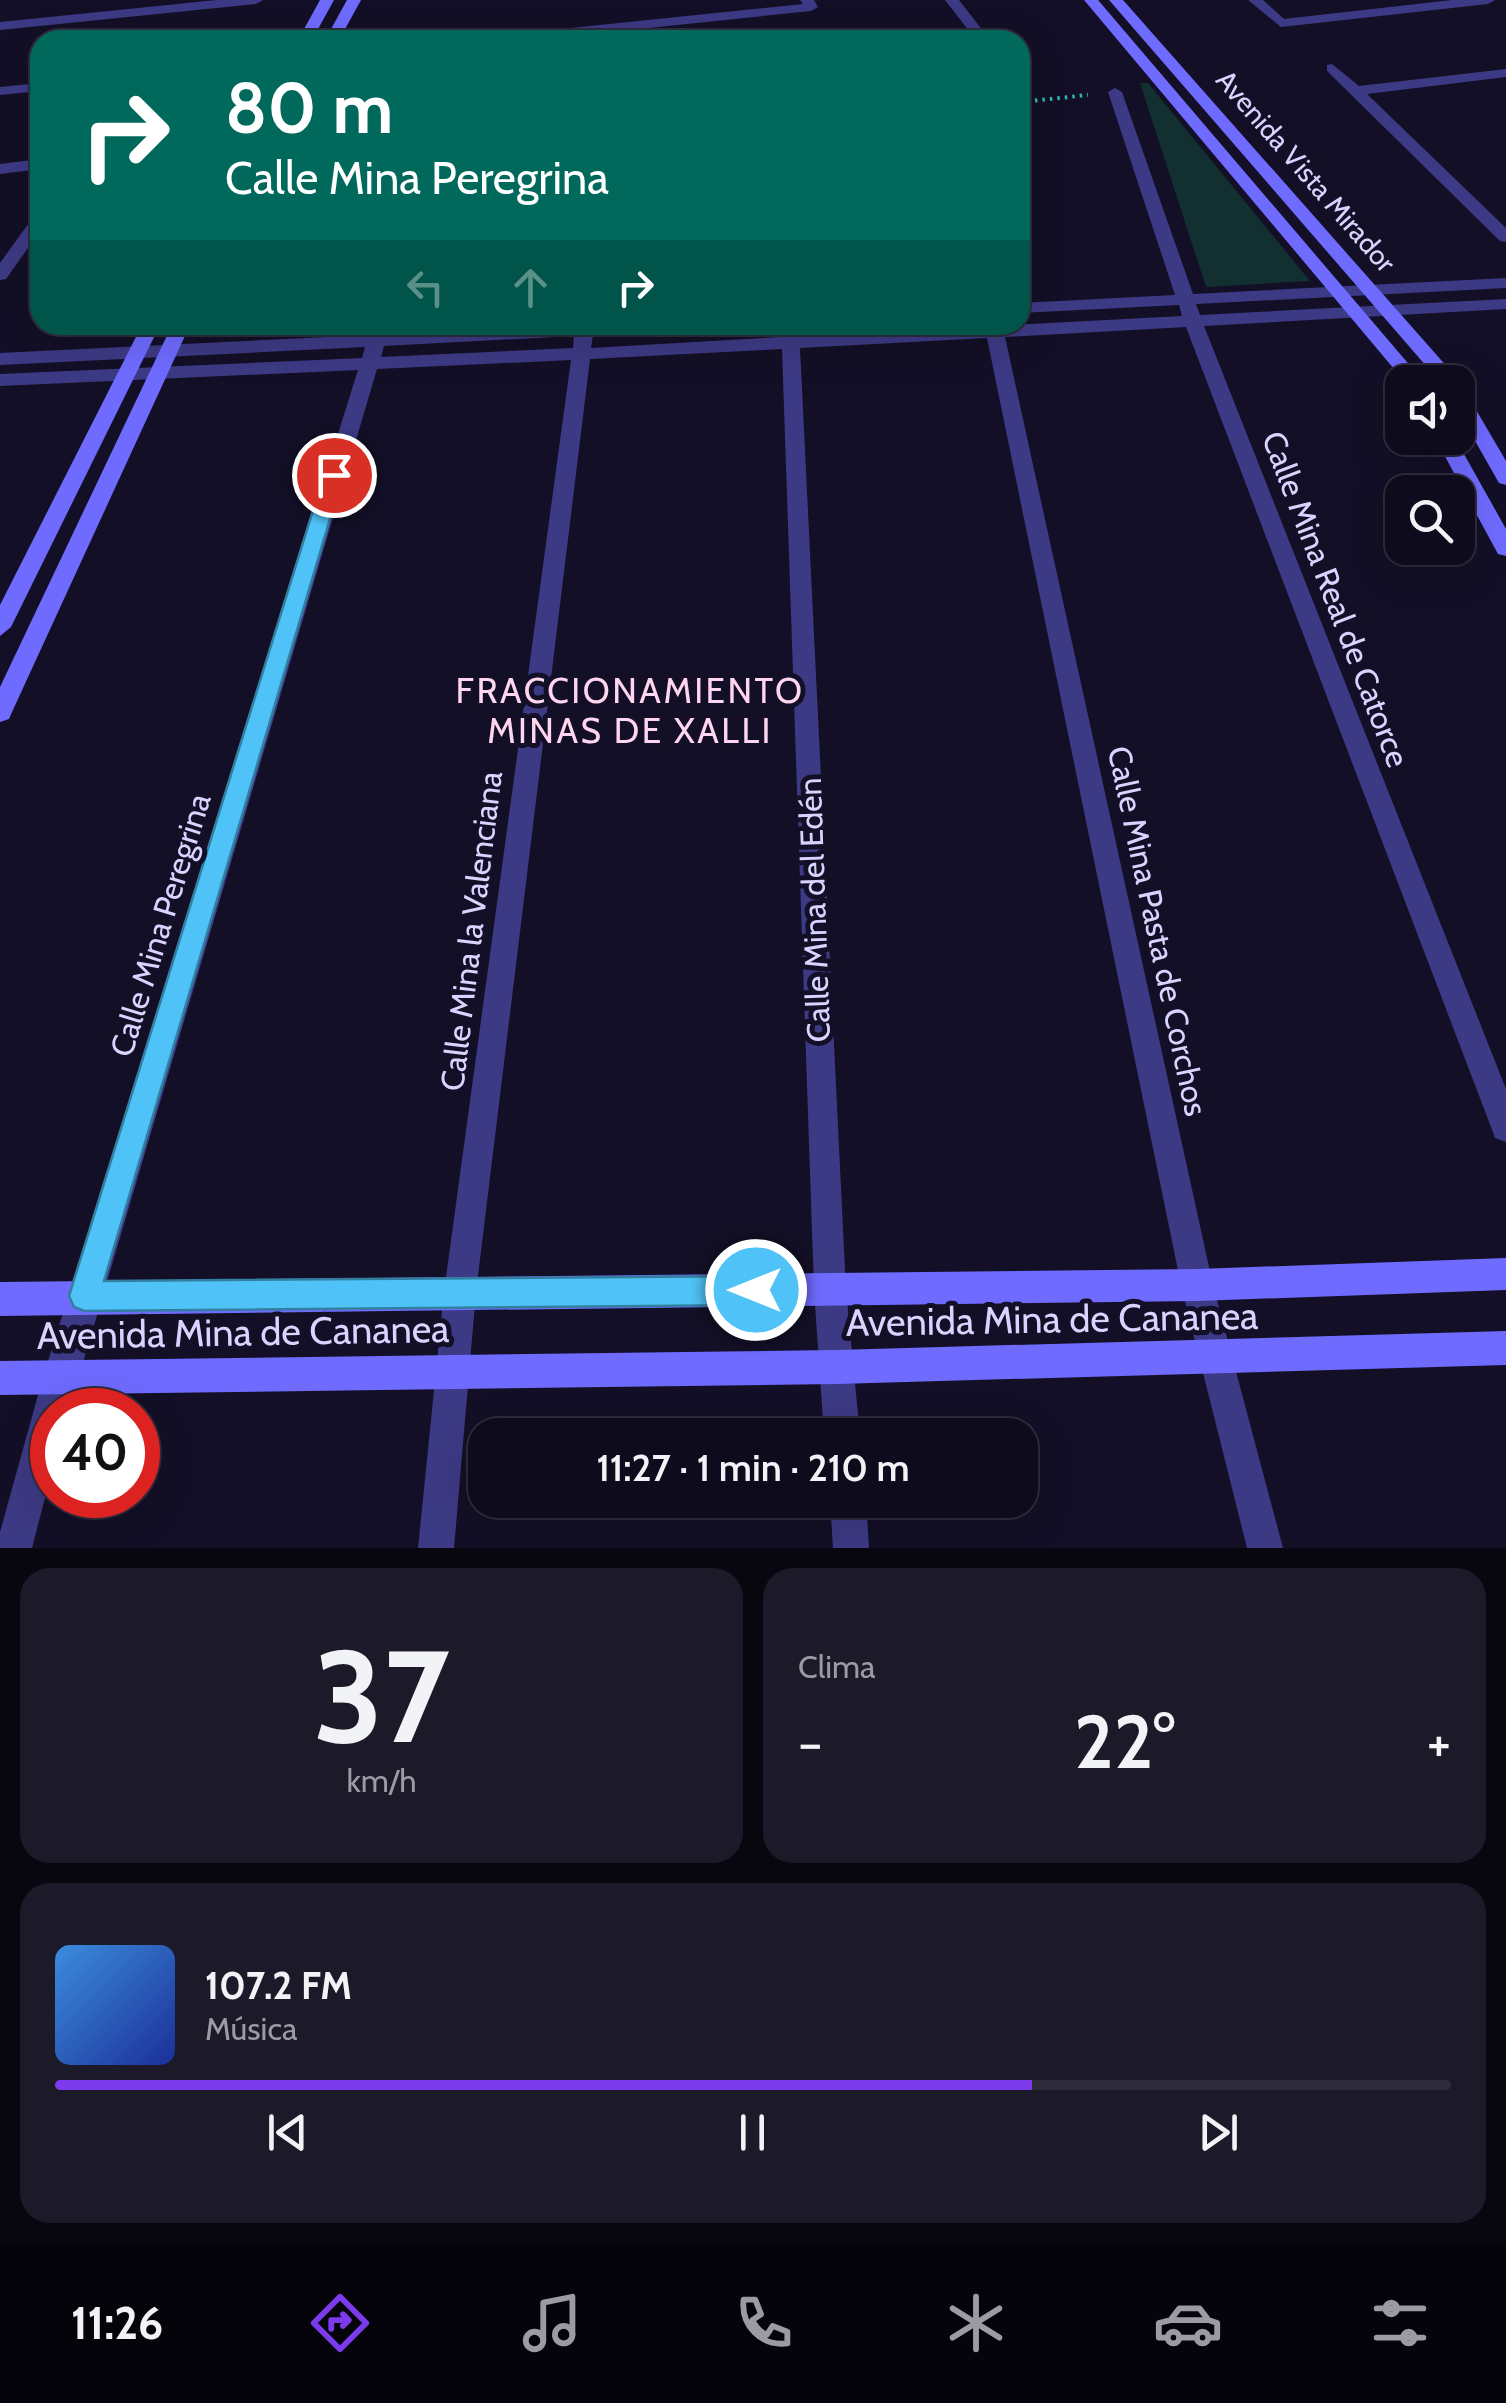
<!DOCTYPE html>
<html lang="es">
<head>
<meta charset="utf-8">
<style>
	body { margin:0; font-family:Cabin,sans-serif; background:#1c1929; color:#f1f3f6; height:100vh; display:flex; flex-direction:column; font-size:38px; white-space:nowrap }
	* { box-sizing:border-box; margin:0 }
	p { font-size:32px; color:#9b9ba3 }
	.icon { flex:none; width:55px; height:55px; fill:none; stroke:currentColor; stroke-width:2; stroke-linecap:round; stroke-linejoin:round }
	.map { position:relative; height:1548px; overflow:hidden }
	.sheet { display:flex; flex-direction:column; gap:20px; padding:20px; background:#08060f; flex:1 }
	.sheet>* { flex:none }
	.hud { position:absolute; left:30px; top:30px; width:1000px; height:305px; border-radius:30px; box-shadow:0 10px 40px #0002,0 0 0 2px #2e2b3b; background:#00695c; color:#fff; overflow:hidden }
	.fabs { position:absolute; left:1385px; top:365px; display:grid; gap:20px }
	.fabs a { display:grid; place-items:center; width:90px; height:90px; border-radius:20px; background:#0e0b1c; box-shadow:0 10px 40px #0002,0 0 0 2px #2e2b3b; font-size:50px }
	.speed { position:absolute; left:30px; top:1388px; display:flex; gap:20px; font-size:50px; font-weight:700; text-align:center }
	.speed>* { display:grid; place-content:center; width:130px; height:130px; border-radius:50%; background:#0e0b1c; box-shadow:0 10px 40px #0002,0 0 0 2px #2e2b3b; line-height:1 }
	.speed .limit { border:15px solid #d22; background:#fff; color:#111 }
	.pin { position:absolute; display:grid; place-items:center; width:85px; height:85px; color:#fff; margin:-42px; border:5px solid #fff; border-radius:50%; box-shadow:0 2px 10px #0007 }
	.me { position:absolute; width:110px; margin:-55px; rotate:270deg; stroke-linejoin:round; filter:drop-shadow(0 0 8px #0008) }
	.turn { display:flex; align-items:center; gap:35px; height:210px; padding:0 30px; font-size:45px }
	.turn .icon { width:130px; height:130px; stroke-width:2.5 }
	.turn b { display:block; font-size:70px; line-height:85px }
	.lanes { display:flex; align-items:center; height:95px; padding:0 30px; background:#0003; justify-content:center; gap:50px; direction:ltr }
	.lanes .off { opacity:.35 }
	.big { font-size:75px; font-weight:600; line-height:1.1 }
	.sheet .tile { flex:1; display:flex; flex-direction:column; justify-content:center; gap:15px; min-width:0; padding:0 35px; border-radius:30px; background:#1c1929 }
	.sheet .dial { align-items:center; gap:0 }
	.dial b { font-size:130px; line-height:1 }
	.song { display:flex; align-items:center; gap:30px }
	.cover { width:120px; height:120px; border-radius:15px; background:linear-gradient(135deg,hsl(210 70% 55%),hsl(230 70% 35%)) }
	.played { height:10px; border-radius:5px; background:linear-gradient(90deg,#7c3aed 70%,#2e2b3b 70%) }
	.keys { display:flex; justify-content:space-around; direction:ltr }
	.heat { display:flex; justify-content:space-between; align-items:center; font-size:55px; direction:ltr }
	.sheet .tiles { flex:1; display:grid; gap:20px; grid-template-columns:1fr 1fr }
	.tile:last-child { grid-column:span 2 }
	.trip { position:absolute; left:468px; top:1418px; width:570px; height:100px; border-radius:30px; background:#0e0b1c; box-shadow:0 10px 40px #0002,0 0 0 2px #2e2b3b; font-weight:600; line-height:100px; text-align:center }
	.menu { display:flex; height:160px; justify-content:space-around; align-items:center; background:#06040b; color:#9b9ba3 }
	.menu .icon { width:70px; height:70px }
	.menu .active { color:#7c3aed }
	.menu b { font-size:45px; color:#f1f3f6 }
	.map>svg:first-child { display:block }
</style>
</head>
<body>
<div class="map">
<svg width="1506" height="1548" viewBox="0 0 1506 1548">
	<rect width="100%" height="100%" fill="#130f26"/>
	<path fill="#12302f" d="M1140,83H1148L1310,281L1206,287Z"/>
	<g fill="none" stroke-linecap="round" stroke-linejoin="round">
		<path stroke="#2fb8b0" stroke-width="4" stroke-dasharray="2.5 5" stroke-linecap="butt" d="M1020,102L1088,95"/>
		<g fill="#3d3a85" fill-rule="evenodd">
			<path d="M217,0H263L256,4L0,30V22Z"/>
			<path d="M800,0H814L818,7L811,11L533,40H486L493,36L803,4Z"/>
			<path d="M945,0H959L990,40H976Z"/>
			<path d="M1248,0H1263L1284,19L1452,0H1495L1488,4L1281,27Z"/>
			<path d="M1332,64L1359,86L1506,69V77L1367,94L1506,228V242L1500,241L1327,71V65Z"/>
			<path d="M40,83V91L0,95V87Z"/>
			<path d="M1115,88L1122,92L1193,294L1506,278V288L1196,304L1200,315L1506,299V309L1204,326L1506,1089V1142L1495,1138L1491,1127L1186,327L1005,337L1213,1285L1283,1548H1247L1181,1285L987,338L800,348L846,1290L860,1435H824L814,1290L782,349L590,359L476,1292L454,1548H418L444,1292L571,360L377,369L69,1410H52V1471L32,1548H0V1532L43,1377L358,370L0,386V374L362,358L365,347L0,365V353L369,335L372,325H390L387,334L576,325H699L690,331L593,335L591,348L781,337V325H799L800,336L1182,316L1179,305L1020,313V303L1175,295L1108,92ZM574,336L573,348L381,357L384,346Z"/>
			<path d="M40,159V169L0,174V164Z"/>
			<path d="M40,214V231L6,279L0,280V263L34,216Z"/>
			<path d="M830,1500H866L869,1548H833Z"/>
		</g>
		<g fill="#6f6bff" fill-rule="evenodd">
			<path d="M320,0H334L312,40H298Z"/>
			<path d="M347,0H361L339,40H325Z"/>
			<path d="M1084,0H1098L1424,382H1405Z"/>
			<path d="M1109,0H1123L1457,378L1459,382L1458,385L1440,382Z"/>
			<path d="M142,325H160L11,627L0,636V605Z"/>
			<path d="M172,325H190L12,712L9,719L0,722V687Z"/>
			<path d="M1458,389L1465,391L1506,461V485L1499,483L1458,411Z"/>
			<path d="M1435,438H1455L1506,529V556L1498,554Z"/>
			<path d="M1506,1258V1290L1197,1301L0,1316V1282L1197,1269Z"/>
			<path d="M1506,1331V1365L837,1384L0,1395V1361L837,1350Z"/>
		</g>
	</g>
	<path fill="#4fc3f7" stroke="#337fa1" stroke-width="2.5" d="M334,468L343,475L104,1281L756,1276L766,1280L771,1290L766,1301L756,1305L84,1311L74,1307L69,1296L324,475Z"/>
	<g text-anchor="middle" dominant-baseline="central" stroke-width="10" stroke-linejoin="round" paint-order="stroke">
		<g font-size="28" fill="#d9d4ff" stroke="#130f26">
			<text transform="translate(1306 171) rotate(49)">Avenida Vista Mirador</text>
		</g>
		<g font-size="32" fill="#d9d4ff" stroke="#130f26">
			<text transform="translate(1336 599) rotate(69)">Calle Mina Real de Catorce</text>
			<text transform="translate(814 910) rotate(-92)">Calle Mina del Edén</text>
			<text transform="translate(160 925) rotate(-73)">Calle Mina Peregrina</text>
			<text transform="translate(471 931) rotate(-83)">Calle Mina la Valenciana</text>
			<text transform="translate(1158 931) rotate(78)">Calle Mina Pasta de Corchos</text>
		</g>
		<g font-size="35" letter-spacing="2.5" fill="#ffd6f0" stroke="#130f26">
			<text x="630" y="690">FRACCIONAMIENTO<tspan x="630" dy="40">MINAS DE XALLI</tspan></text>
		</g>
		<g font-size="38" fill="#d9d4ff" stroke="#130f26">
			<text transform="translate(1052 1319) rotate(-1)">Avenida Mina de Cananea</text>
			<text transform="translate(243 1332) rotate(-1)">Avenida Mina de Cananea</text>
		</g>
	</g>
</svg>
<div class="fabs">
<a><svg class="icon" aria-label="sound" viewBox="0 0 24 24"><path d="M4 9h4l5-4v14l-5-4H4zM17 9q2 3 0 6"/></svg></a>
<a><svg class="icon" aria-label="search" viewBox="0 0 24 24"><circle cx="10" cy="10" r="6"/><path d="M15 15l6 6"/></svg></a>
</div>
<div class="speed"><div class="limit">40</div></div>
<div class="pin" style="left:334px;top:475px;background:#d93025"><svg class="icon" aria-label="arrive" viewBox="0 0 24 24"><path d="M6 21V4h12l-3 4 3 4H6"/></svg></div>
<svg class="me" style="left:756px;top:1290px" viewBox="-20 -20 40 40"><circle r="17" fill="#4fc3f7" stroke="#fff" stroke-width="3"/><path d="M0-11L8 9 0 5-8 9z" fill="#fff"/></svg>
<div class="trip">11:27 · 1 min · 210 m</div>
<div class="hud">
<div class="turn"><svg class="icon" aria-label="right" viewBox="0 0 24 24"><path d="M7 20v-9h11M14 6l5 5-5 5"/></svg><div><b>80 m</b>Calle Mina Peregrina</div></div>
<div class="lanes"><svg class="icon off" aria-label="left" viewBox="0 0 24 24"><path d="M17 20v-9H6M10 6l-5 5 5 5"/></svg><svg class="icon off" aria-label="ahead" viewBox="0 0 24 24"><path d="M12 20V5M6 11l6-6 6 6"/></svg><svg class="icon" aria-label="right" viewBox="0 0 24 24"><path d="M7 20v-9h11M14 6l5 5-5 5"/></svg></div>
</div>
</div>
<section class="sheet">
<div class="tiles">
<div class="tile dial"><b>37</b><p>km/h</p></div>
<div class="tile"><p>Clima</p>
<div class="heat"><a>−</a><b class="big">22°</b><a>+</a></div>
</div>
<div class="tile">
<div class="song"><i class="cover"></i><div><b>107.2 FM</b><p>Música</p></div></div>
<div class="played"></div>
<div class="keys"><svg class="icon" aria-label="previous" viewBox="0 0 24 24"><path d="M18 5L8 12l10 7zM5 5v14"/></svg><svg class="icon" aria-label="pause" viewBox="0 0 24 24"><path d="M8 5v14M16 5v14"/></svg><svg class="icon" aria-label="next" viewBox="0 0 24 24"><path d="M6 5l10 7-10 7zM19 5v14"/></svg></div>
</div>
</div>
</section>
<nav class="menu">
<b>11:26</b>
<svg class="icon active" aria-label="directions" viewBox="0 0 24 24"><path d="M12 3l9 9-9 9-9-9zM9 14v-3h6M13 9l2 2-2 2"/></svg>
<svg class="icon" aria-label="music" viewBox="0 0 24 24"><path d="M9 18V5l10-2v13"/><circle cx="6" cy="18" r="3"/><circle cx="16" cy="16" r="3"/></svg>
<svg class="icon" aria-label="phone" viewBox="0 0 24 24"><path d="M5 4h4l2 5-3 2q2 4 5 5l2-3 5 2v4C11 20 4 13 5 4z"/></svg>
<svg class="icon" aria-label="climate" viewBox="0 0 24 24"><path d="M12 3v18M4 7l16 10M4 17L20 7"/></svg>
<svg class="icon" aria-label="car" viewBox="0 0 24 24"><path d="M5 17H2v-5l4-1 3-4h7l3 4 3 1v5h-3M9 17h6M6 11h13"/><circle cx="7" cy="17" r="2"/><circle cx="17" cy="17" r="2"/></svg>
<svg class="icon" aria-label="filters" viewBox="0 0 24 24"><path d="M4 7h16M4 17h16"/><circle cx="9" cy="7" r="2"/><circle cx="15" cy="17" r="2"/></svg>
</nav>
</body>
</html>
